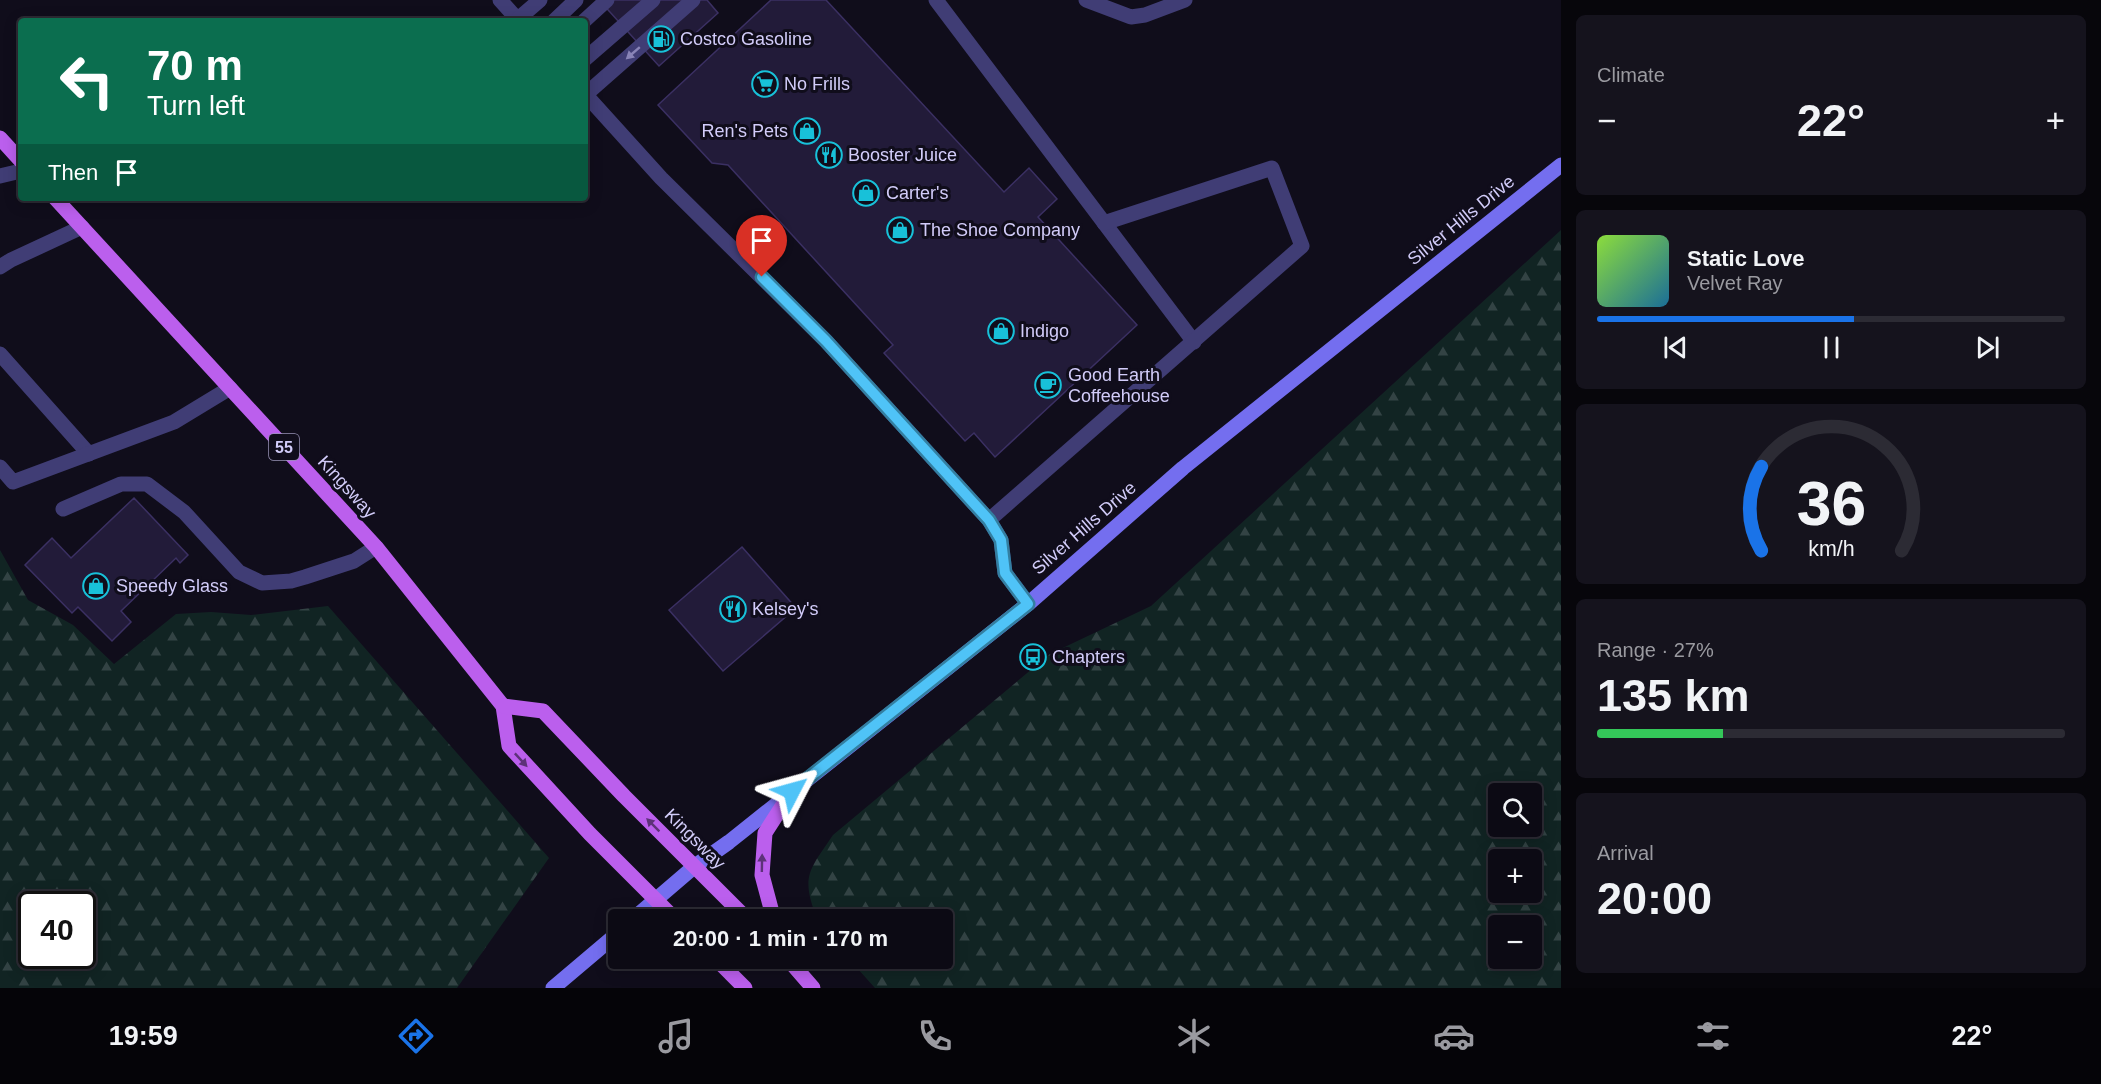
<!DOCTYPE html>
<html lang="en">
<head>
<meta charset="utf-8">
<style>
	body { margin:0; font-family:Helvetica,sans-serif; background:#15131d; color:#f1f3f6; height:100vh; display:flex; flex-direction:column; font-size:22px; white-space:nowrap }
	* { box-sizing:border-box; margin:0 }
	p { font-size:20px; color:#9a9aa0 }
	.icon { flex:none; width:33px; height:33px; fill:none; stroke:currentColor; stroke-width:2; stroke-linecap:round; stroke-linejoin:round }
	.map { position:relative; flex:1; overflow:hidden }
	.drawer { display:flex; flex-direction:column; gap:15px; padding:15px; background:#07060b; width:540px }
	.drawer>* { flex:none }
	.guide { position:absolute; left:18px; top:18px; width:570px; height:183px; border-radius:6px; box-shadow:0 3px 15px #0003,0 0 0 2px #2c2b34; background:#0b6e4f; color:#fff; overflow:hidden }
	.tools { position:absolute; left:1488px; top:783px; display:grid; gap:12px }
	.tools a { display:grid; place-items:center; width:54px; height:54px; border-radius:6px; background:#0c0a14; box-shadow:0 3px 15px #0003,0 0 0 2px #2c2b34; font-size:30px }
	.speed { position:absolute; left:18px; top:891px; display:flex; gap:12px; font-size:30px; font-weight:700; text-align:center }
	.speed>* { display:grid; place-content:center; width:78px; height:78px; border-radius:50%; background:#0c0a14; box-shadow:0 3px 15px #0003,0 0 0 2px #2c2b34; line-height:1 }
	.speed .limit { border:3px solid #111; border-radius:9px; background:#fff; color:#111 }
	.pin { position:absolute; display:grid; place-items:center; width:51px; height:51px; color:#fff; margin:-62px -26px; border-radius:50% 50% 50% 0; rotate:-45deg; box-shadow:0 0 6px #0007 }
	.pin .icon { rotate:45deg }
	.me { position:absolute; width:66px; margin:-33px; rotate:51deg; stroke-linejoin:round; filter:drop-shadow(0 0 4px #0008) }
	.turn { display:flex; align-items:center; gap:21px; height:126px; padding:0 30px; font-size:27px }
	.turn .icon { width:78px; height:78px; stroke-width:2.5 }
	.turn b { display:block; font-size:42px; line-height:51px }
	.then { display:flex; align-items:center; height:57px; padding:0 30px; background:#0003; gap:12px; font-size:22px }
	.big { font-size:45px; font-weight:700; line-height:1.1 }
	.drawer .tile { flex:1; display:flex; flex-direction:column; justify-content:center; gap:9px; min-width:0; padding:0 21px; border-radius:9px; background:#15131d }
	.drawer .dial { align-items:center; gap:0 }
	.dial svg { height:156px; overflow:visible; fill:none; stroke:#2c2b34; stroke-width:7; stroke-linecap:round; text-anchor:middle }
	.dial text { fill:#f1f3f6; stroke:none }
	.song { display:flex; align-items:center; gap:18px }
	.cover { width:72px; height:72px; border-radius:9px; background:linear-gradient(135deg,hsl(90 70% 55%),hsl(200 70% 35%)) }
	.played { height:6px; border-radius:3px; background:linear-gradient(90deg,#1a73e8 55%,#2c2b34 55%) }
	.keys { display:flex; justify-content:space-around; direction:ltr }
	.heat { display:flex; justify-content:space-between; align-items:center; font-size:33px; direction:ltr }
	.charge { height:9px; border-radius:4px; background:linear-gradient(90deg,#34c759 27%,#2c2b34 0) }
	.trip { position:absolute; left:608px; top:909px; width:345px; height:60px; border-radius:6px; background:#0c0a14; box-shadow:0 3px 15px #0003,0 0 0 2px #2c2b34; font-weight:700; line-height:60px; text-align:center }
	.tab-bar { display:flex; height:96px; justify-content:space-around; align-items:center; background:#050408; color:#9a9aa0 }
	.tab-bar .icon { width:42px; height:42px }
	.tab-bar .current { color:#1a73e8 }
	.tab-bar b { font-size:27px; color:#f1f3f6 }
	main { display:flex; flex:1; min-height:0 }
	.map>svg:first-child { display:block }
</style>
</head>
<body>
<main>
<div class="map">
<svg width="1561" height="988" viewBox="0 0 1561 988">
	<defs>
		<pattern id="forest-firs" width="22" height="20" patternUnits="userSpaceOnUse" patternTransform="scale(1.5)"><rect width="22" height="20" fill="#112423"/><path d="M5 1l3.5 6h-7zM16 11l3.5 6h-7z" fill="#334344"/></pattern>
	</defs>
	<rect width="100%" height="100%" fill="#100d1b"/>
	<g fill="url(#forest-firs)" fill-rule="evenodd">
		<path d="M1561,230V988H875L849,959L942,958V920L817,919C801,876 808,872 833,835L1050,654L1151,606ZM1498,794H1532V826H1498ZM1498,860H1532V892H1498ZM1498,926H1532V958H1498Z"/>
		<path d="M0,550L28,600L73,625L114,664L176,614L211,612L251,615L328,606L549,858L457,988H0ZM32,904H82V956H32Z"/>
	</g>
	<g fill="#221b39" stroke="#3b3063" stroke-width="1.5">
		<path d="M599,0H707L718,13L659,66Z"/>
		<path d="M771,0H826L1004,192L1029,168L1057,199L1038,217L1137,325L995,457L974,433L965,441L884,353L893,345L728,165L712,163L658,105Z"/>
		<path d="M134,498L188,555L180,563L176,558L121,611L131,622L112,641L78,607L72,613L25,565L52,538L71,558Z"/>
		<path d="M742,547L796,608L723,671L669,610Z"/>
	</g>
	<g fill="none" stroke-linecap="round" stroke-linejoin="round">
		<g stroke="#403d75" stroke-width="15">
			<path d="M500,0L519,21"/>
			<path d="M936,0L1194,342"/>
			<path d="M1086,0L1131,17L1145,15L1185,0"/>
			<path d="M518,19L540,0"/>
			<path d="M554,21L576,0"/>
			<path d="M584,21L607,0"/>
			<path d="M585,59L653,0"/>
			<path d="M585,94L661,178L826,341L989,520L1001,540L1005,573L1028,604"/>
			<path d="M585,95L693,0"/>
			<path d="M0,176L21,171"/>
			<path d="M0,267L11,260L82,227"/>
			<path d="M0,354L89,454"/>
			<path d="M0,467L13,482L174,422L230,388"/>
			<path d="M63,509L121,484H147L184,512L239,572L262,583L291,581L305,577L354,561L376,547"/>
			<path d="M989,520L1302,246L1272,168L1104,223"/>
		</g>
		<g stroke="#746eef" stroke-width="15">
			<path d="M632,920L695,866L729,842L1028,604L1183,468L1561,165"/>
			<path d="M553,988L618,933"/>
		</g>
		<g stroke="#bb5fed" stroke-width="15">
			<path d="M0,138L21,161"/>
			<path d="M55,198L376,547L503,706L509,746L590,834L676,920"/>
			<path d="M503,706L543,711L624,796L748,920"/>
			<path d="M774,920L762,875L765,833L792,791"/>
			<path d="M715,958L745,988"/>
			<path d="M787,958L813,988"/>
		</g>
	</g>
	<defs><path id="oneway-solid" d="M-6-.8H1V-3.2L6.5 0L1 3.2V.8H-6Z" transform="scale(1.5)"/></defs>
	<use fill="#8984b7" href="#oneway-solid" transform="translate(633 53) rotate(139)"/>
	<g fill="#5d3279">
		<use href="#oneway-solid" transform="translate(521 760) rotate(47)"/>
		<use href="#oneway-solid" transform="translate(653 825) rotate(-135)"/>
		<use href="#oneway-solid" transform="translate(762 863) rotate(-89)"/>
	</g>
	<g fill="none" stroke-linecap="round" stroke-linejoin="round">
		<g stroke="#337fa1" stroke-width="15">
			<path id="route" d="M762,277L826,341L989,520L1001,540L1005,573L1028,604L792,791"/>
		</g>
		<use href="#route" stroke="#4fc3f7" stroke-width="10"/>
	</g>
	<defs>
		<g id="fuel-ring" transform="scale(1.35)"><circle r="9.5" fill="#100d1b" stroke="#18c1d9" stroke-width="1.5"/><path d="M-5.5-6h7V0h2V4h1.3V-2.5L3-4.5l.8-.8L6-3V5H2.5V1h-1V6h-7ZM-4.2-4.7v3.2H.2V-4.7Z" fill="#18c1d9"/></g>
		<g id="supermarket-ring" transform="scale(1.35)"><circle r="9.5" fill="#100d1b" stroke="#18c1d9" stroke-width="1.5"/><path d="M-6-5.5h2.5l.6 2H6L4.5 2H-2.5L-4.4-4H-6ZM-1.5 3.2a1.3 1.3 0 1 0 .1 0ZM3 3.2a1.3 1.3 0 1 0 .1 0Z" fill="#18c1d9"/></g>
		<g id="shop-ring" transform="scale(1.35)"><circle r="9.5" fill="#100d1b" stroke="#18c1d9" stroke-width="1.5"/><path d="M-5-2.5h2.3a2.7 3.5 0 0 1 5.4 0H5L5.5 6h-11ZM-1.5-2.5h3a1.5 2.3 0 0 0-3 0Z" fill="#18c1d9"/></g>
		<g id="restaurant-ring" transform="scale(1.35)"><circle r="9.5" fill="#100d1b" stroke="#18c1d9" stroke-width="1.5"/><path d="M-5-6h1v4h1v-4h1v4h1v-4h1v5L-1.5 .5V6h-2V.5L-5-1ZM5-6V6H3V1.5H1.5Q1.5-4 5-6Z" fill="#18c1d9"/></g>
		<g id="cafe-ring" transform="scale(1.35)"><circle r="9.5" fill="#100d1b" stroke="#18c1d9" stroke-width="1.5"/><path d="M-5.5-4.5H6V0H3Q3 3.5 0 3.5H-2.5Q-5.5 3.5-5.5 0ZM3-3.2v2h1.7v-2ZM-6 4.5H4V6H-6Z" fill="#18c1d9"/></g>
		<g id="bus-ring" transform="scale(1.35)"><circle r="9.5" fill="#100d1b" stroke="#18c1d9" stroke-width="1.5"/><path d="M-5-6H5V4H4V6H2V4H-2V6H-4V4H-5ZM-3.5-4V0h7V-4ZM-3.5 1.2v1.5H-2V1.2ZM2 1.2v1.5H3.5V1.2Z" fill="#18c1d9"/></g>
	</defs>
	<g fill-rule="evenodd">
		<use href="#fuel-ring" x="661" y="39"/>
		<use href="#supermarket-ring" x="765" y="84"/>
		<use href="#shop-ring" x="807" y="131"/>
		<use href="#restaurant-ring" x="829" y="155"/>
		<use href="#shop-ring" x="866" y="193"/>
		<use href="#shop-ring" x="900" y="230"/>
		<use href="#shop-ring" x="1001" y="331"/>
		<use href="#cafe-ring" x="1048" y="385"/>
		<use href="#shop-ring" x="96" y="586"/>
		<use href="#restaurant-ring" x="733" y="609"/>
		<use href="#bus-ring" x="1033" y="657"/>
	</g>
	<g text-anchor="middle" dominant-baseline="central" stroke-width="6" stroke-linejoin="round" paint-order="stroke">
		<rect fill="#100d1b" stroke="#9893b6" stroke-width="1.5" x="269" y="434" width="30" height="26" rx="4.5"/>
		<g font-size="16" font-weight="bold" fill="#d2ccf9">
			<text x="284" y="447">55</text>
		</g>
		<g font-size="18" fill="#d2ccf9" stroke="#100d1b" text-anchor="start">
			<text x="680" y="39">Costco Gasoline</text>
			<text x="784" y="84">No Frills</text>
			<text x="788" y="131" text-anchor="end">Ren's Pets</text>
			<text x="848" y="155">Booster Juice</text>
			<text x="886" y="193">Carter's</text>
			<text x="920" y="230">The Shoe Company</text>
			<text x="1020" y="331">Indigo</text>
			<text x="1068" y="375">Good Earth<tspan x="1068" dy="21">Coffeehouse</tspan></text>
			<text x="116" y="586">Speedy Glass</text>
			<text x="752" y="609">Kelsey's</text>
			<text x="1052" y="657">Chapters</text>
		</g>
		<g font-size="18" fill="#d2ccf9" stroke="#100d1b">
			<text transform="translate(1461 220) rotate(-39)">Silver Hills Drive</text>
			<text transform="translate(347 487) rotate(48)">Kingsway</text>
			<text transform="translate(1084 528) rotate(-41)">Silver Hills Drive</text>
			<text transform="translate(695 839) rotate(45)">Kingsway</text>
		</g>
	</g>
</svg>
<div class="tools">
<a><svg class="icon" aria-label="search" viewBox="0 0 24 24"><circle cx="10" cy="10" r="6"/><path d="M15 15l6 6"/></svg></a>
<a>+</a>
<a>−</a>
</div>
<div class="speed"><div class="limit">40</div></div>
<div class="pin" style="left:762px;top:277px;background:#d93025"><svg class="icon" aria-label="arrive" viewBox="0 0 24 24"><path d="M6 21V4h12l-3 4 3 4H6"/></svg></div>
<svg class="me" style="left:792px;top:791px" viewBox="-20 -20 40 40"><path d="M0-17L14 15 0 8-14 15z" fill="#4fc3f7" stroke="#fff" stroke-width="4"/></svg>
<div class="trip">20:00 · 1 min · 170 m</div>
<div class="guide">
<div class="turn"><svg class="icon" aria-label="left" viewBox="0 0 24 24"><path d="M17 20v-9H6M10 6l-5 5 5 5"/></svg><div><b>70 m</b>Turn left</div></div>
<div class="then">Then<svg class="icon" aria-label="arrive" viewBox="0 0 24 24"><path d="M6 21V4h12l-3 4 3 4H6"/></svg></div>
</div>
</div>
<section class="drawer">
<div class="tile"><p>Climate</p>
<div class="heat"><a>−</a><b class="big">22°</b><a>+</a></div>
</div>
<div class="tile">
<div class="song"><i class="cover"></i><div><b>Static Love</b><p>Velvet Ray</p></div></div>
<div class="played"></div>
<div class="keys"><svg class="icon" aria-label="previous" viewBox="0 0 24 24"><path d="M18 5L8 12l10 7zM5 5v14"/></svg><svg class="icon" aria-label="pause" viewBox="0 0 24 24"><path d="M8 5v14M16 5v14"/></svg><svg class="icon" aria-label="next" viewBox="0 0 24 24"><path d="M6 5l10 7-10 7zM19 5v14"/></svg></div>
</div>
<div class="tile dial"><svg viewBox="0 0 100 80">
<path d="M14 69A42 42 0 1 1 86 69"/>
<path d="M14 69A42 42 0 0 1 14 26" stroke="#1a73e8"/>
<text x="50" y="56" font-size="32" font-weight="700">36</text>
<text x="50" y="72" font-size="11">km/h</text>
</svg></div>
<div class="tile"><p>Range · 27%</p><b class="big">135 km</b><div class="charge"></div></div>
<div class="tile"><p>Arrival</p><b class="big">20:00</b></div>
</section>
</main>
<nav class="tab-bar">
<b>19:59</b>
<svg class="icon current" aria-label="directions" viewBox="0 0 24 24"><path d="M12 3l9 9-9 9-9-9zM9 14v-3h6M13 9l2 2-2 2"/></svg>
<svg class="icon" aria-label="music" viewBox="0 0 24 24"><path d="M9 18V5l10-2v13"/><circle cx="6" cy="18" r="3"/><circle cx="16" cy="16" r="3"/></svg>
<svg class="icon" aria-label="phone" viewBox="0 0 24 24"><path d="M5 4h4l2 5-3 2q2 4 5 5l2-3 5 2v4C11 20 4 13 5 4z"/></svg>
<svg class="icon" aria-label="climate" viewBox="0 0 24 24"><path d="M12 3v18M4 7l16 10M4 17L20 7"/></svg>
<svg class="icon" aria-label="car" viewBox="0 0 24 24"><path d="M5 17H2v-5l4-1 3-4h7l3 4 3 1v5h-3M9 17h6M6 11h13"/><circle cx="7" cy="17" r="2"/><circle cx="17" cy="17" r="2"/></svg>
<svg class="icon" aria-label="filters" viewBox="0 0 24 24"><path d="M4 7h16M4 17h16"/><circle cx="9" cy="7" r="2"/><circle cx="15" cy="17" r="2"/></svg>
<b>22°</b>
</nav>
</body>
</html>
